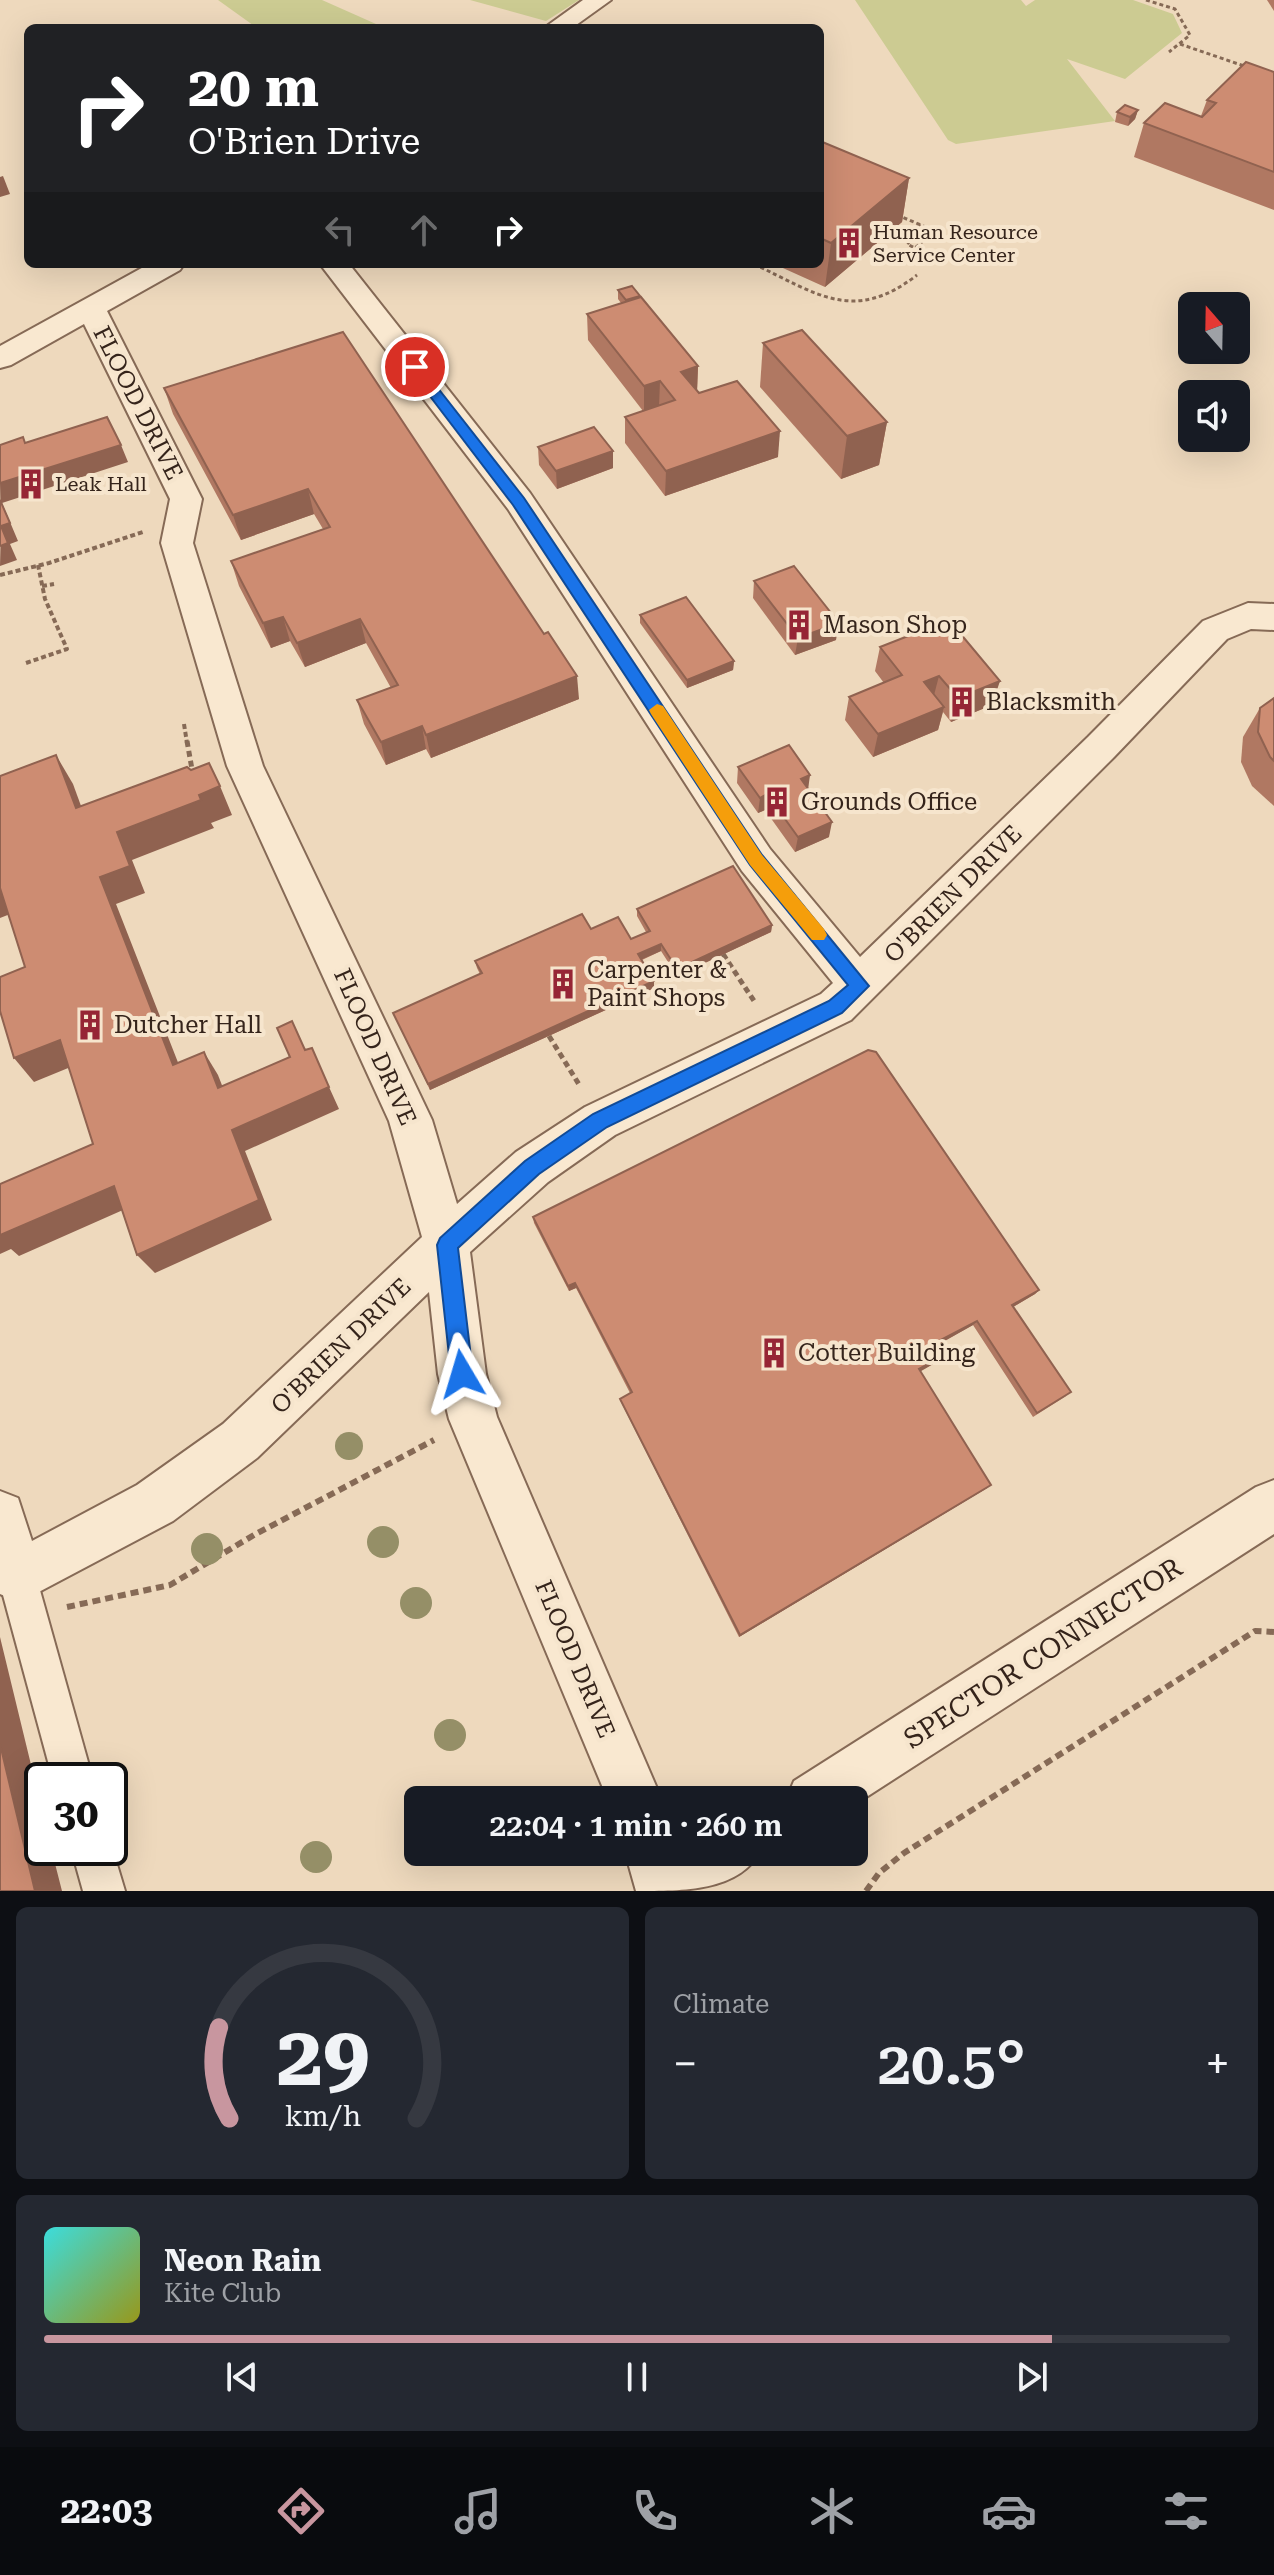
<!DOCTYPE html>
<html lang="en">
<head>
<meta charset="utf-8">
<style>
	body { margin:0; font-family:"Roboto Serif",serif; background:#242831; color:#f1f3f6; height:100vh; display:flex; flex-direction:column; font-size:30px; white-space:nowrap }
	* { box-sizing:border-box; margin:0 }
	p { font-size:26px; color:#9ea1a6 }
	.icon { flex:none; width:44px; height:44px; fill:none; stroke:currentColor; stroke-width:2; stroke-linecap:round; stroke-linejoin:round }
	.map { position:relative; height:1891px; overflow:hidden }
	.panel { display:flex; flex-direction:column; gap:16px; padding:16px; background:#0d0f14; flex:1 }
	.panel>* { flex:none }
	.guide { position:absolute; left:24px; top:24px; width:800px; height:244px; border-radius:12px; box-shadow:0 8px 32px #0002; background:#202124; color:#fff; overflow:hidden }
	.needle { width:52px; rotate:340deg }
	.fabs { position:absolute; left:1178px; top:292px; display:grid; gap:16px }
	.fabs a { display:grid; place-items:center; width:72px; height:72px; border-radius:12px; background:#171b24; box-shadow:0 8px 32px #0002; font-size:40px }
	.speed { position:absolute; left:24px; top:1762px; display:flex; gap:16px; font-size:40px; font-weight:700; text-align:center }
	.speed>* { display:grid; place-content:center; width:104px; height:104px; border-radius:50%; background:#171b24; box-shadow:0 8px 32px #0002; line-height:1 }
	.speed .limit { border:4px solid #111; border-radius:12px; background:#fff; color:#111 }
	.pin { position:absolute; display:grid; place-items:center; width:68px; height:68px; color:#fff; margin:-34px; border:4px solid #fff; border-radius:50%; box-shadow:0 2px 8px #0007 }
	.me { position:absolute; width:88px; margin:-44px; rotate:353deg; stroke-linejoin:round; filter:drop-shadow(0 0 6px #0008) }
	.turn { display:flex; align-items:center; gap:28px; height:168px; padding:0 32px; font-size:36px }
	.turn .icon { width:104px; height:104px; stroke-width:2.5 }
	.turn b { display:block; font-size:56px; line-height:68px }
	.lanes { display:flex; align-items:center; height:76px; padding:0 32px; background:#0003; justify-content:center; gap:40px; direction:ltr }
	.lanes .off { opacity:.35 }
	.big { font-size:60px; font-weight:600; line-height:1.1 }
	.panel .card { flex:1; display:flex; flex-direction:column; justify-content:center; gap:12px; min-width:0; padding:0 28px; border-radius:12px; background:#242831 }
	.panel .dial { align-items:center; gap:0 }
	.dial svg { height:208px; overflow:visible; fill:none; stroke:#363941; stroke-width:7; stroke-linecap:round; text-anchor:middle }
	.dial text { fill:#f1f3f6; stroke:none }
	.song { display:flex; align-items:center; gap:24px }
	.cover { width:96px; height:96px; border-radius:12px; background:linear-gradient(135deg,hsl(180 70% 55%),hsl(60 70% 35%)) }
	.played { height:8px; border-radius:4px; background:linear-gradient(90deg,#c8969f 85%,#363941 85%) }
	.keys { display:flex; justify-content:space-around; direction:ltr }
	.heat { display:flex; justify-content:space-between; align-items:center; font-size:44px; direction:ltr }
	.panel .tiles { flex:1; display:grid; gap:16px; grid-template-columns:1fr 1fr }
	.card:last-child { grid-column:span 2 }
	.trip { position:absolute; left:404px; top:1786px; width:464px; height:80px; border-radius:12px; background:#171b24; box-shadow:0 8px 32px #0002; font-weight:600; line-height:80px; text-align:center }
	.dock { display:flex; height:128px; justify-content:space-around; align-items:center; background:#090b0e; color:#9ea1a6 }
	.dock .icon { width:56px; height:56px }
	.dock .on { color:#c8969f }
	.dock b { font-size:36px; color:#f1f3f6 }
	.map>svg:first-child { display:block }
</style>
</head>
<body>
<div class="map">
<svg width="1274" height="1891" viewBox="0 0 1274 1891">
	<rect width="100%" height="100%" fill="#eed9bd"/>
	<g fill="#cccb92">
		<path d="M218,0H322L385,28H257Z"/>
		<path d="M470,0H579L546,21Z"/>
		<path d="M855,0H1021L1026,6L1035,0H1133L1173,14L1182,33L1125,79L1067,59L1115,121L956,144L948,140Z"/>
	</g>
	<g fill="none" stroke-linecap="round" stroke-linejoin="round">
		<g stroke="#866a56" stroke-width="4">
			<g id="pedestrian">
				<path d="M17,1557L31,1562L36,1576L93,1780H53L0,1584L3,1562Z"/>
				<path d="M110,1841L125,1891H83L71,1848H110Z"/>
			</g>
		</g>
		<g stroke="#866a56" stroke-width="4">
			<g id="minor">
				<path d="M583,0H611L572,28H544Z"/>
				<path d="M149,264H184L180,270L107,311L202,499L193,543L263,766L432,1120L457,1204L516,1152L585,1107L821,994L833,983L742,871L508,509L320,264H349L530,493L770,849L860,957L1088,737L1203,621L1248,603L1274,604V630L1251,629L1227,639L1114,757L851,1020L615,1135L548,1182L470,1252L486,1374L497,1417L662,1800H608L449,1419L438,1374L429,1292L257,1458L173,1521L35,1594L17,1601L0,1594V1491L18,1498L32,1541L137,1485L223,1424L422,1237L389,1121L227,766L161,543L170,499L84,324L11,365L0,368V346Z"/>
				<path d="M1274,1480V1534L854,1805V1800H786L794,1781L1256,1487Z"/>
				<path d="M625,1852H760C738,1891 684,1891 636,1891Z"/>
			</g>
		</g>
		<g stroke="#866a56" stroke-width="3" stroke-dasharray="4 3" stroke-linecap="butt">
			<path d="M1146,0L1175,9L1190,35L1169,52"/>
			<path d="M1180,44L1247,67"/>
			<path d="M897,215L940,233"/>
			<path d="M920,224L916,228L922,231L907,244L915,248L931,234L936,236"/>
			<path d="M754,264C817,294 854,324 917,275"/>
		</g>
		<g stroke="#866a56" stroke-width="4" stroke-dasharray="5 3" stroke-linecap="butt">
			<path d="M0,575L49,563L143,532"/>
			<path d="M42,586L54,584"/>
			<path d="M26,663L67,649L45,599L38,565"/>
			<path d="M184,724L187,743"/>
		</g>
		<g stroke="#866a56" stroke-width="5" stroke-dasharray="6 4" stroke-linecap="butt">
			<path d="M187,741L193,775"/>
			<path d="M723,954L756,1004"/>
			<path d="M549,1036L580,1086"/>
		</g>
		<g stroke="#866a56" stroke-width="6" stroke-dasharray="8 5" stroke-linecap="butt">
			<path d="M67,1607L170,1585L254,1535L434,1440"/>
			<path d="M866,1891L879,1873L904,1853L1255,1631L1274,1632"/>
		</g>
		<use href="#pedestrian" fill="#f9e8d0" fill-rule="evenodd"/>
		<use href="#minor" fill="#f9e8d0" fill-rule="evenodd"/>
	</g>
	<g fill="#958f67">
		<circle cx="349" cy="1446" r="14"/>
		<circle cx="383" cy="1542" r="16"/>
		<circle cx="207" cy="1549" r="16"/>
		<circle cx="416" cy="1603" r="16"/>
		<circle cx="450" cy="1735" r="16"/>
		<circle cx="316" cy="1857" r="16"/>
	</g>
	<g fill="#b07862">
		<path d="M1267,0H1274V11Z"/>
		<path d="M1274,72V210L1134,157L1144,123L1201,116L1207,100Z"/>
		<path d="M1138,110L1135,119L1128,126L1115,122L1117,112Z"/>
		<path d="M820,141L909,178L902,222L825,287L774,264H820Z"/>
		<path d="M618,290L640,296L698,366L697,391L778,457L665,496L625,443V417L643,411L588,340L587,314L621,303L618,299Z"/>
		<path d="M343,332L579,699L431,758L426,749L386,765L364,724L357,700L391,688L366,643L305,667L290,641L271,648L239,586L231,561L323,529L314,514L241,540L173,414L164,388Z"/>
		<path d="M763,343L887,422L879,465L841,479L760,387Z"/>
		<path d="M538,447L613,468L557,489L539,465Z"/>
		<path d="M754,581L836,640L795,655L753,598Z"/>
		<path d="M640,615L734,661L733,670L687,688L640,623Z"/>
		<path d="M949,620L992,705L951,722L943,712L938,730L873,757L845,720L849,697L884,683L875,671L880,647Z"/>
		<path d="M1274,698V806L1252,786L1241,762L1243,737L1260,708Z"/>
		<path d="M738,767L808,788L829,837L795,852L765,810L758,813L737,783Z"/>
		<path d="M637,909L772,925L771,932L677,976L661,951L642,960L654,988L430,1090L393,1013L480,974L477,968L475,961L591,929L631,939L646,932L637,916Z"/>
		<path d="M533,1217L1039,1290L1035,1294L1013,1307L1066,1396L1033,1417L973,1325L939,1344L942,1359L920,1371L987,1488L739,1637L621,1402L620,1399L630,1393L576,1288L569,1291L534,1223Z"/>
	</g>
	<g fill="#906250">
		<path d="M1138,110L1135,119L1128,126L1130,117Z"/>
		<path d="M3,176L10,194L0,197V177Z"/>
		<path d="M909,178L902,222L825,287L831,243Z"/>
		<path d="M698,366L697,392L681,372Z"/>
		<path d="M660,381L659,407L644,412V386Z"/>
		<path d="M887,422L879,465L841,479L847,436Z"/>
		<path d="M780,431L778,457L665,496L666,471Z"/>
		<path d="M121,445L128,462L2,503L18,541L10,544L17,560L0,566L1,526L0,483Z"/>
		<path d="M613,451V468L557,489L556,471Z"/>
		<path d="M308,489L314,514L241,540L233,515Z"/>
		<path d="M283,617L290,641L271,648L263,623Z"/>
		<path d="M360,619L366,643L305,667L297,643Z"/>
		<path d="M839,623L836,640L795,655L798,638Z"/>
		<path d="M734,661L733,670L687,688V680Z"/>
		<path d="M577,676L579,699L431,758L426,735Z"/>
		<path d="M939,676L933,699L924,682Z"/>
		<path d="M1000,681L992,705L951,722L958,698Z"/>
		<path d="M944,707L938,730L873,757L878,734Z"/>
		<path d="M422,726L426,749L386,765L381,742Z"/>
		<path d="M56,755L73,784L92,836L76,808Z"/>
		<path d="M810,775L808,790L801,779Z"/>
		<path d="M220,786L232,815L211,823L214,828L132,860L145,893L116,904L188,1088L173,1065L100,877L117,832Z"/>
		<path d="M767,794L765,810L758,813L760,798Z"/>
		<path d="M832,822L829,837L795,852L798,837Z"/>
		<path d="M0,886L18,911L0,918Z"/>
		<path d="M772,925L771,932L677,976V969Z"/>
		<path d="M661,944V951L638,961V954Z"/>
		<path d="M654,981V988L430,1090L428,1084Z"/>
		<path d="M60,1040L78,1064L34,1082L14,1058Z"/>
		<path d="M204,1052L218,1075L232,1111L218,1088Z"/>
		<path d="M329,1087L339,1109L245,1151L272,1220L155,1273L137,1255L232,1130Z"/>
		<path d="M114,1186L132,1206L19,1256L11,1249L0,1254V1233Z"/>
		<path d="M575,1283L576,1288L569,1291L568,1286Z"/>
		<path d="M1039,1290L1035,1294L1008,1310L1012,1305Z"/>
		<path d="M977,1321L973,1325L934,1347L937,1342Z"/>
		<path d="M945,1355L942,1359L916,1374L919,1369Z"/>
		<path d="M991,1485L987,1488L739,1637L740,1635Z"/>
		<path d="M0,1637L42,1810V1848H51L62,1891H35L0,1744Z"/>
	</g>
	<g fill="#cd8c72" stroke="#906250" stroke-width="2">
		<path d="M1246,62L1274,72V172L1144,123L1165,103L1202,117L1216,103L1207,100Z"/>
		<path d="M1125,105L1138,110L1130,117L1117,112Z"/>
		<path d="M820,141L909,178L831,243L820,238Z"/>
		<path d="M632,286L640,296L626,300L618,290Z"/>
		<path d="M641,297L698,366L681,372L699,393L737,381L780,431L666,471L625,417L675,400L660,381L644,386L587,314Z"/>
		<path d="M802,330L887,422L847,436L763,343Z"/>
		<path d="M343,332L544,634L548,632L577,676L426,735L422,726L381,742L357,700L398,685L360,619L297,643L283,617L263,623L231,561L330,527L308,489L233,515L164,388Z"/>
		<path d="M107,417L121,445L0,483V445L23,437L25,443Z"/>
		<path d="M594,427L613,451L556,471L538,447Z"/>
		<path d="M0,500L10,523L1,526L8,543L0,546Z"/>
		<path d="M794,566L839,623L798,638L754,581Z"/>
		<path d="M686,597L734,661L687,680L640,615Z"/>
		<path d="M949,620L1000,681L958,698L939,676L924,682L944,707L878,734L849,697L902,675L880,647Z"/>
		<path d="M1274,698V761L1270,757L1258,732L1260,708Z"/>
		<path d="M789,745L810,775L801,779L832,822L798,837L767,794L760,798L738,767Z"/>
		<path d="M56,755L76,808L187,767L191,770L209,763L220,786L199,795L201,800L117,832L130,866L100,877L173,1065L204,1052L218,1088L290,1057L277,1028L292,1021L305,1050L312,1048L329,1087L232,1130L259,1200L137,1255L114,1186L0,1235V1184L93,1144L60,1040L14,1058L0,1011V977L25,967L0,888V776Z"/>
		<path d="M733,866L772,925L677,969L661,944L638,954L654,981L428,1084L393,1013L482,973L475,961L582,914L591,929L618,917L631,939L650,931L637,909Z"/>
		<path d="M868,1050L876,1052L1039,1290L1012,1305L1071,1392L1037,1413L977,1321L937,1342L945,1355L919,1369L991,1485L740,1635L620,1399L632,1392L575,1283L568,1286L533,1217Z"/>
		<path d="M0,1744L35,1891H0Z"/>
	</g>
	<path fill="#1a73e8" stroke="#114b97" stroke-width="2" d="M415,362L419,364L524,498L762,855L869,986L842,1013L607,1127L539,1174L458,1248L473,1374L470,1381L462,1385L455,1381L451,1374L437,1245L440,1238L525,1161L593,1114L829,1001L848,985L750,865L513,505L410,370L408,367Z"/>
	<path fill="#f59e0b" d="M657,704L663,706L762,855L824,929L827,935L824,940H812L750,865L651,714L649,710Z"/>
	<defs>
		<g id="building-bare" transform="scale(2.4)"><path d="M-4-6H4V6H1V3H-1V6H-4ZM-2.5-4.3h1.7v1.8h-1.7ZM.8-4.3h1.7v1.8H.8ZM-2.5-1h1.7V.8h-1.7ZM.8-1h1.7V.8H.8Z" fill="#962535" stroke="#f6e5cd" stroke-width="2.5" paint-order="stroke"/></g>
	</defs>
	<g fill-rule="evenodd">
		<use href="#building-bare" x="849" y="243"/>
		<use href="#building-bare" x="31" y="484"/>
		<use href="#building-bare" x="799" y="625"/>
		<use href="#building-bare" x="962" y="702"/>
		<use href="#building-bare" x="777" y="802"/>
		<use href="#building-bare" x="563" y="984"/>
		<use href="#building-bare" x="90" y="1025"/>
		<use href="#building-bare" x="774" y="1353"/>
	</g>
	<g text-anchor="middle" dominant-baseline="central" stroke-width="8" stroke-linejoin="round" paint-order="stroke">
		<g font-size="20" fill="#35241b" stroke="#f6e5cd" text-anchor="start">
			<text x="873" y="232">Human Resource<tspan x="873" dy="23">Service Center</tspan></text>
			<text x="55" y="484">Leak Hall</text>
		</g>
		<g font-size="24" fill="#35241b" stroke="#f6e5cd">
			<text transform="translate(138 403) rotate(63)">FLOOD DRIVE</text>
			<text transform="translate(953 894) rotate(-45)">O'BRIEN DRIVE</text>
			<text transform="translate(375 1047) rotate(66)">FLOOD DRIVE</text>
			<text transform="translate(341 1346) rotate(-44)">O'BRIEN DRIVE</text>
			<text transform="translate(575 1659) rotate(67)">FLOOD DRIVE</text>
		</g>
		<g font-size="24" fill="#35241b" stroke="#f6e5cd" text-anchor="start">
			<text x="823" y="625">Mason Shop</text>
			<text x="986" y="702">Blacksmith</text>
			<text x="801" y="802">Grounds Office</text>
			<text x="587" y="970">Carpenter &amp;<tspan x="587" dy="28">Paint Shops</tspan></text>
			<text x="114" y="1025">Dutcher Hall</text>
			<text x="798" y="1353">Cotter Building</text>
		</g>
		<g font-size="28" fill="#35241b" stroke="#f6e5cd">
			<text transform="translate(1043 1653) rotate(-33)">SPECTOR CONNECTOR</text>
		</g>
	</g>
</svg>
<div class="fabs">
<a><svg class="needle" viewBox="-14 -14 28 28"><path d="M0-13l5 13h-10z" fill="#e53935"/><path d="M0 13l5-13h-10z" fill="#9ea1a6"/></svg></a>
<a><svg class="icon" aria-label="sound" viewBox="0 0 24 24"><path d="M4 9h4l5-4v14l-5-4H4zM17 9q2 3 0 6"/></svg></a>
</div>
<div class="speed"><div class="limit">30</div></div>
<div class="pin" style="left:415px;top:367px;background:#d93025"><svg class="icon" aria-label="arrive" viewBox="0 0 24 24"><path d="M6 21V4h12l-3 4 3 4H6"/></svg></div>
<svg class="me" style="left:462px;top:1374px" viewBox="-20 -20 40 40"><path d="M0-17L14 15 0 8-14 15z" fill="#1a73e8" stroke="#fff" stroke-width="4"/></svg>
<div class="trip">22:04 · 1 min · 260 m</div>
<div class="guide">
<div class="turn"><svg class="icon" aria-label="right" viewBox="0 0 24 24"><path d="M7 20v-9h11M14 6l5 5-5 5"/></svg><div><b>20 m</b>O'Brien Drive</div></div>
<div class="lanes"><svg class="icon off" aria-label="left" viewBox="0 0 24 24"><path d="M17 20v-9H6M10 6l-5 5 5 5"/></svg><svg class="icon off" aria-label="ahead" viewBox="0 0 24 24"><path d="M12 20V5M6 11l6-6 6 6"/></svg><svg class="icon" aria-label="right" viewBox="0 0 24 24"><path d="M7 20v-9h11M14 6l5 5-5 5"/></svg></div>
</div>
</div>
<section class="panel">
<div class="tiles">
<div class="card dial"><svg viewBox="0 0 100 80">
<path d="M14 69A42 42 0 1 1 86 69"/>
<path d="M14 69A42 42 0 0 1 10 34" stroke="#c8969f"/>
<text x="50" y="56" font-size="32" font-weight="700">29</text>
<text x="50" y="72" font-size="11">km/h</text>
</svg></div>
<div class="card"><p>Climate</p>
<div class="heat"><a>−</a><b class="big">20.5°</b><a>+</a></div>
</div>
<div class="card">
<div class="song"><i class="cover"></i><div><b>Neon Rain</b><p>Kite Club</p></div></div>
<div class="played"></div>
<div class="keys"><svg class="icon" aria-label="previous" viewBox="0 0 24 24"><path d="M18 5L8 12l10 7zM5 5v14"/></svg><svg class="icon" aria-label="pause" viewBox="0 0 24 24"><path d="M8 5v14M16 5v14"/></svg><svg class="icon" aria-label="next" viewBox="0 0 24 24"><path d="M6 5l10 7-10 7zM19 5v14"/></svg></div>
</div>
</div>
</section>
<nav class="dock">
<b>22:03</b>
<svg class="icon on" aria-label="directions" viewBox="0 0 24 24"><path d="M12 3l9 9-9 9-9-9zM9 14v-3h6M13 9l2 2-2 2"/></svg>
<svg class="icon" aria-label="music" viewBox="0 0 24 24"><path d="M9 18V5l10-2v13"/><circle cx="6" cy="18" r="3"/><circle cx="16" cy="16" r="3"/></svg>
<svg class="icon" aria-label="phone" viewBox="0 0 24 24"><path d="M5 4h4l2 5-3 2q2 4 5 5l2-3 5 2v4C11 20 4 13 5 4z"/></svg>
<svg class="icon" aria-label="climate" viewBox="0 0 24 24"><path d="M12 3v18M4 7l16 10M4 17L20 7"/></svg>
<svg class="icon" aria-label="car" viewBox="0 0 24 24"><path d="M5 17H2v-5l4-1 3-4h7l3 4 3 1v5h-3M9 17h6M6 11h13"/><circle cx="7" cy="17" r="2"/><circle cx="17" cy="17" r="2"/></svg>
<svg class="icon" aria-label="filters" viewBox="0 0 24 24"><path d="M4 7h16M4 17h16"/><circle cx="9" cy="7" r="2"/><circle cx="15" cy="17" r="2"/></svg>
</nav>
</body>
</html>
